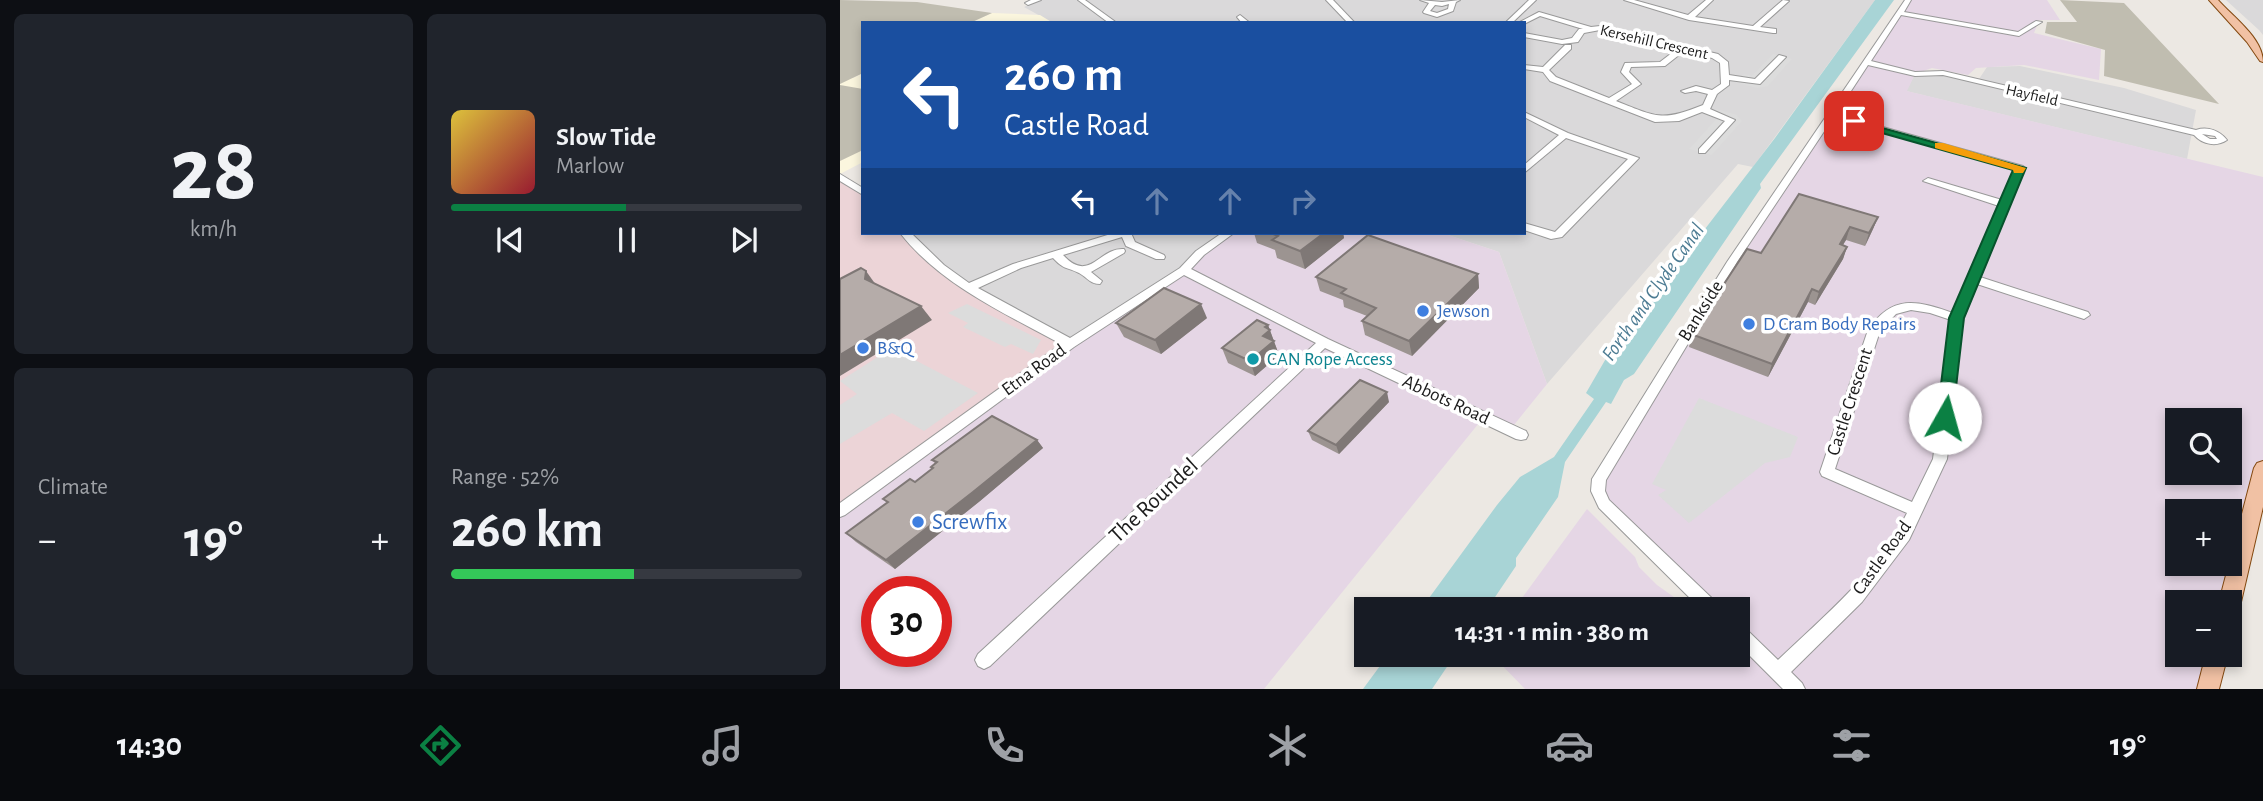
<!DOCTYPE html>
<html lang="en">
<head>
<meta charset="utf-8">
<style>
	body { margin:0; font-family:"Alegreya Sans",sans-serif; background:#20242c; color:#f1f3f6; height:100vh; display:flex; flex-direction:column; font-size:26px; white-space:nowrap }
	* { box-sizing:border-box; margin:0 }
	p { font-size:23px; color:#9ea1a6 }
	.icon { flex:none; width:38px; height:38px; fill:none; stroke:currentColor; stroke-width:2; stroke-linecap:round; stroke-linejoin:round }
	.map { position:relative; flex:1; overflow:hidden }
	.sheet { display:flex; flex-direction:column; gap:14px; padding:14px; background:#0d0f14; width:840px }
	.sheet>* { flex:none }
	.guide { position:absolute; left:21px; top:21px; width:665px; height:214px; border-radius:0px; box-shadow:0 4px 10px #0003; background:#1a4fa0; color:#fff; overflow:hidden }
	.buttons { position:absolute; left:1325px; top:408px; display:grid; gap:14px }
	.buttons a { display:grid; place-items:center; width:77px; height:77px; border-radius:0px; background:#171b24; box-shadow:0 4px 10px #0003; font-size:35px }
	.speed { position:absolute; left:21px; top:576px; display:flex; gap:14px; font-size:35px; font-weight:700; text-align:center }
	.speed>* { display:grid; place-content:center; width:91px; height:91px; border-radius:50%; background:#171b24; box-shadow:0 4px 10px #0003; line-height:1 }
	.speed .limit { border:10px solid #d22; background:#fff; color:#111 }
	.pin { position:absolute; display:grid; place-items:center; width:60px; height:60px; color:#fff; margin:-30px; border-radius:14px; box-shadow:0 4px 10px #0006 }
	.me { position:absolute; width:77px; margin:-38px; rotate:7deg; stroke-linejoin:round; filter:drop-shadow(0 0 5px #0008) }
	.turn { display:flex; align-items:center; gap:24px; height:147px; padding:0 28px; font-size:32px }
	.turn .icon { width:91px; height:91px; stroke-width:2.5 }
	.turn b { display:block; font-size:49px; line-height:60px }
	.lanes { display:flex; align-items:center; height:66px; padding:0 28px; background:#0003; justify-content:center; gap:35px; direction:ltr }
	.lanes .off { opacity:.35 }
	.big { font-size:52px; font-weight:700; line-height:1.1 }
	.sheet .card { flex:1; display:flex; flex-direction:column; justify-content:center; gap:10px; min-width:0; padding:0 24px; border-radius:10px; background:#20242c }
	.sheet .dial { align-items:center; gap:0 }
	.dial b { font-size:91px; line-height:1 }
	.song { display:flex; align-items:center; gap:21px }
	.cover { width:84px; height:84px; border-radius:10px; background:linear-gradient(135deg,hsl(50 70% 55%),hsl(350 70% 35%)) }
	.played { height:7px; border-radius:4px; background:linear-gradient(90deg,#0b8043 50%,#363941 50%) }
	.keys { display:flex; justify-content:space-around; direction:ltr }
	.heat { display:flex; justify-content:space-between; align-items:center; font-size:38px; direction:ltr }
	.charge { height:10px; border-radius:5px; background:linear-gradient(90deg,#34c759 52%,#363941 0) }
	.sheet .tiles { flex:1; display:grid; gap:14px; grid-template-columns:repeat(2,1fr) }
	.trip { position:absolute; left:514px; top:597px; width:396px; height:70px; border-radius:0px; background:#171b24; box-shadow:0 4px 10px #0003; font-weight:700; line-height:70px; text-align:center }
	.tab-bar { display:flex; height:112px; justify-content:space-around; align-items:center; background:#090b0e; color:#9ea1a6 }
	.tab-bar .icon { width:49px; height:49px }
	.tab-bar .active { color:#0b8043 }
	.tab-bar b { font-size:32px; color:#f1f3f6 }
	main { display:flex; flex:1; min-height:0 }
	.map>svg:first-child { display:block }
</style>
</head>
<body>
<main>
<section class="sheet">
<div class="tiles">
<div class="card dial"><b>28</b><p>km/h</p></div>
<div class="card">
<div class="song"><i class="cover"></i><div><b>Slow Tide</b><p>Marlow</p></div></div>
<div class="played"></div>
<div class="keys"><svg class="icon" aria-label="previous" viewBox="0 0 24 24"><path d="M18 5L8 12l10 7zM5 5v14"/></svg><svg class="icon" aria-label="pause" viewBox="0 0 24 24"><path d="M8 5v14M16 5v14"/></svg><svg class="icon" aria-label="next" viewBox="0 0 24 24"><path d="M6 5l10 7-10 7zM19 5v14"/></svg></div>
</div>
<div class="card"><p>Climate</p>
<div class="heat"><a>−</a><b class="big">19°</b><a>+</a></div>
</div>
<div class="card"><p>Range · 52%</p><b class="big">260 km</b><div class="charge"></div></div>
</div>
</section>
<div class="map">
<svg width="1423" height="689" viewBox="0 0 1423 689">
	<rect width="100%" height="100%" fill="#ece8e3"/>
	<g fill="#dad9da">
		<path d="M198,0H1035L913,167L898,164L707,384L659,252L602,233H684V23H213L184,7Z"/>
		<path d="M1386,0H1423V35L1419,30Z"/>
		<path d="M1180,66L1284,88L1356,110L1347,159L1066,91L1075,74L1103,73L1137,82L1147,67Z"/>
		<path d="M65,233H389L360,253L344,270L230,344L128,288L79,251Z"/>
	</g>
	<path fill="#ecd4d7" d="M0,177L23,192V233H65L79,251L101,268L230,344L0,511Z"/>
	<g fill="#e5d6e5" fill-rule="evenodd">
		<path d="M1067,0H1207L1220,20H1199L1194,33L1261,49L1259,80L1184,65L1136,68L1128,75L1092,68L1075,74L1067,91L1423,177V468L1390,602H1337V654L1377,655L1368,689H685L652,655L898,654V609H872L764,504V467ZM1337,420H1390V472H1337ZM1337,511H1390V564H1337Z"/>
		<path d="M389,233H602L659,252L707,384L670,430L643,418L424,689H0V511L230,344L344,270L360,253ZM37,592H96V651H37Z"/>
		<path d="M747,509L795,557L799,567L817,585L851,609H674Z"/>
	</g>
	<g fill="#fbf6de">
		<path d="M152,13L200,15L213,23H130Z"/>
		<path d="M23,73V162L0,174V75L13,78Z"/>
	</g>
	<g fill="#c0bdb0">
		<path d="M0,0L77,2L152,13L130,23H23V73L0,84Z"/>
		<path d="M1220,0L1284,3L1379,104L1264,76L1265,50L1205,33L1207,22H1237Z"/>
		<path d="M0,85L23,89V150L0,161Z"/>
	</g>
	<g fill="#dcdcdc">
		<path d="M933,54L952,59L928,86L917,88L895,82L904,74L912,76Z"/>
		<path d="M876,109L897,115L902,121L872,155L849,149L878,117L871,115Z"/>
		<path d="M127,304L201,340L193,354L171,344L165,347L123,327L128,323L108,313Z"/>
		<path d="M52,348L138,393L84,431L52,413L0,444V405L17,394L0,381Z"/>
		<path d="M859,398L958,437L950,457L925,463L849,523L818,495L826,490L812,484Z"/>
	</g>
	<g fill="#a8d4d6">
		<path d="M1035,0H1054L920,184L921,188L794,374L784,380L771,404L766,402L725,462L718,497L676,558V566L647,609H581L657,505L680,477L714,457L754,399L746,393L768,355L935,138Z"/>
		<path d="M548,655V654L615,655L592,689H523Z"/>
	</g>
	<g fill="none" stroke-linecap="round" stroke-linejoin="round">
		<g stroke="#999" stroke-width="2">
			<g id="minor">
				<path d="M191,0H201L188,5L185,3Z"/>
				<path d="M238,0H245L277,23H269Z"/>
				<path d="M486,0H493L515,23H508Z"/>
				<path d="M580,0L602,2L620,0L616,2L613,11L597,17L584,13L583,12L589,3ZM609,4L608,9L597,13L590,11L595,5L602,6Z"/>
				<path d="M689,0H696L672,23H665Z"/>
				<path d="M784,0H794L848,15L866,0H873L855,17L913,26L943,0L949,1L920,27L936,29V33H933L849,20Z"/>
				<path d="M1065,0H1071L1064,12L1178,32L1196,21L1202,22L1179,36L1061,15L1031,61L1075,72L1103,71L1356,130C1368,126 1380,131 1387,140C1377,147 1363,145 1354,135L1103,75L1075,76L1028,65L996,114L1183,166L1185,168L1140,277L1248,312L1250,315L1244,319L1137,284L1123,318L1107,459L1069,540L1022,602L951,672L962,683L965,689H943L898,644V625L904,627L938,660C984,616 1039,571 1067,513L982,476L980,472L1028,330C1052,294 1077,300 1113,313L1159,206L1083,181L1088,178L1162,200L1175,169L993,118L897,262L766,480L765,491L769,500L878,604L880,609H861L759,508L751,491L752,479L887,262ZM1362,134L1375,136L1377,139H1370ZM1071,310L1090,313L1111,320L1093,459L1072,502L995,469L1040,331L1056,314Z"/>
				<path d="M699,12L751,27L760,26L878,54L888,62L889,75L915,79L939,55L946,57L920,84L889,80V85L877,94L870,109L895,120L865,153H859V149L885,121L862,112L839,121L815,122L710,81L703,72L684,69V65L703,67L725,45H731V49L709,70L716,77L769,98L792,84L781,72L785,63L820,62L837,49L760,30L744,33L738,42L722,44L684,37V33L722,40L732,38L739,29H743L700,16L684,24L678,23ZM844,51L872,58L880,63L881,84L872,90L856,86L841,91L845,93L856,91L868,94L863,105C821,122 817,117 776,101L801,84L789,72L791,67L825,66Z"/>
				<path d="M400,15L410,23H402L397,17Z"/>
				<path d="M684,112L728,133L799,158L722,237L711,239L684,230V223L715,232L788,159L726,138L684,173V165L719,135L684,117Z"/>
				<path d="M0,174L23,188V195L0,181Z"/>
				<path d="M60,233H71L104,265L129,283L173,264L274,233H291L295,242L324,255L325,257L324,259H316L286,246L282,237L223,255C250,284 259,247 284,249L285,251L284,253L251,272L262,281L260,284C250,284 248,278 239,273C227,267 224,270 213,258L181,268L138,288L230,338L340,268L356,251L382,233H394L364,255L351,269L488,339L686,431L688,435L686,439L681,440L676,439L485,348L150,666L144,669L138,666L135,660L138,654L476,343L344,275L234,347L5,515L0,517V503L221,344C164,313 101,285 60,233Z"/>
			</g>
		</g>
		<g stroke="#844910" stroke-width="2">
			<g id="major">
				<path d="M1369,0H1378C1393,17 1423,38 1423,62L1420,61L1407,42Z"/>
				<path d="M1423,461V507L1401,602L1397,609L1390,612V602H1379L1414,468L1417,463Z"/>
				<path d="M1366,654H1388L1379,689H1357Z"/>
			</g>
		</g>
		<use href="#minor" fill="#fff" fill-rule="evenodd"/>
		<use href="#major" fill="#f1c1a4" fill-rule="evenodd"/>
	</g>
	<g fill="#9c9491">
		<path d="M1038,217L1033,229L1025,246L1006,240L1003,245L1007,247L1003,259L975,305L968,302L928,377L849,347L851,334L921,253Z"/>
		<path d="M414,233H503L504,238L465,269L437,258L435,250L417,243Z"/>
		<path d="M638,274L639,288L572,356L525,335L522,321L527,316L504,307L503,300L480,291L476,277Z"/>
		<path d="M367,318L321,354L284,337L276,323Z"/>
		<path d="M428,325L439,355L415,376L388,363L382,348Z"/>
		<path d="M549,402L499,454L472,440L468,431Z"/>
		<path d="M197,440L203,448L140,501L55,569L16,542L6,533L47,503L43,499L75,482L93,469L91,467L95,463L92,460Z"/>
	</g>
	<g fill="#7f7876">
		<path d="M1038,217L1033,229L1025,246L1029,233Z"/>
		<path d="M1010,227L1006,240L995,257L1000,244Z"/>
		<path d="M484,233H503L504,238L465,269L460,251Z"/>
		<path d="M1007,247L1003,259L975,305L979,292Z"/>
		<path d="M26,271L36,285L25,279Z"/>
		<path d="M638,274L639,288L572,356L569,341Z"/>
		<path d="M972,289L968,302L928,377L932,364Z"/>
		<path d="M361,304L367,318L321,354L315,340Z"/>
		<path d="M81,306L92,320L0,376V355Z"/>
		<path d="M428,325L439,355L415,376L410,361L423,336L425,327Z"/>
		<path d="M547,392L549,402L499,454L496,445Z"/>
		<path d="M197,440L203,448L140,501L55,569L46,560Z"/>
	</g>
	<g fill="#b5aca9" stroke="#7f7876" stroke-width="2">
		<path d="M959,194L1038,217L1029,233L1010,227L1000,244L1007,247L979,292L972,289L932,364L851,334L907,249L921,253Z"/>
		<path d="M431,233H484L460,251L432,240L438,236Z"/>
		<path d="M528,235L638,274L569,341L522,321L536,308L501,293L506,289L476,277Z"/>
		<path d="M21,268L26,271L25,279L81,306L0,355V279Z"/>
		<path d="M324,288L361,304L315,340L276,323Z"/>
		<path d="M417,320L428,325L425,327L430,330L423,336L434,341L410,361L382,348Z"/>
		<path d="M520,380L547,392L496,445L468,431Z"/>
		<path d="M152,416L197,440L133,492L46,560L6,533L48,502L43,499L70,479L75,482L93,468L91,467L97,462L92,460Z"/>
	</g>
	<path fill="#0b8043" stroke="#07532c" stroke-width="2" d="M1010,119L1186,168L1124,318L1112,422H1099L1097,418L1109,318L1173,170L1010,124Z"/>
	<path fill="#f59e0b" d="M1095,143H1103L1186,168L1183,173H1174L1173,170L1095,148Z"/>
	<g fill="#3f7fe0" stroke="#fff" stroke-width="2.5">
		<circle cx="583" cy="311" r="7"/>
		<circle cx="909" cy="324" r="7"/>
		<circle cx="23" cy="348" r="7"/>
		<circle cx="78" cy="522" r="7"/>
	</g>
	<circle fill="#0f9aa8" stroke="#fff" stroke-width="2.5" cx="413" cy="359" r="7"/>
	<g text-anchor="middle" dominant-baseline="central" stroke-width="7" stroke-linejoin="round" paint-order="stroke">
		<g font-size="16" fill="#1c1c1c" stroke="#fff">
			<text transform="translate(814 42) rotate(13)">Kersehill Crescent</text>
			<text transform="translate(1192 95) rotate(13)">Hayfield</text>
		</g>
		<g font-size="19" fill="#366cbe" stroke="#fff" text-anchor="start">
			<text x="597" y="311">Jewson</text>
			<text x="923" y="324">D Cram Body Repairs</text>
			<text x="37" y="348">B&amp;Q</text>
		</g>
		<g font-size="19" fill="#1c1c1c" stroke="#fff">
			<text transform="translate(861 311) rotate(-58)">Bankside</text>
			<text transform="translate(194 370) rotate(-36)">Etna Road</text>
			<text transform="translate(606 400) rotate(25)">Abbots Road</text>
			<text transform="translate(1010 402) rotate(-72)">Castle Crescent</text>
			<text transform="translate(1042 558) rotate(-54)">Castle Road</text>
		</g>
		<g font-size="19" fill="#0d838f" stroke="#fff" text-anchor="start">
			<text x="427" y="359">CAN Rope Access</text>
		</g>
		<g font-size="21" font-style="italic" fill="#4d7c93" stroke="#fff">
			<text transform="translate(813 292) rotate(-55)">Forth and Clyde Canal</text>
		</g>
		<g font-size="23" fill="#1c1c1c" stroke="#fff">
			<text transform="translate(314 501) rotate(-43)">The Roundel</text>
		</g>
		<g font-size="23" fill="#366cbe" stroke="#fff" text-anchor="start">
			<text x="92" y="522">Screwfix</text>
		</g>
	</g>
</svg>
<div class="buttons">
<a><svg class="icon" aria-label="search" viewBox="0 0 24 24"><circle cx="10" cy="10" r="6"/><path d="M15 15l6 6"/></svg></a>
<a>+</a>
<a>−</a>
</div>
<div class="speed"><div class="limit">30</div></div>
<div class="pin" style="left:1014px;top:121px;background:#d93025"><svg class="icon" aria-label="arrive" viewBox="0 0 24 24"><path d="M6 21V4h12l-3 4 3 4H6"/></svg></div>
<svg class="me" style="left:1105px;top:418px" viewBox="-20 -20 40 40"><circle r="19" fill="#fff"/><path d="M0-13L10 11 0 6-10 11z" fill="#0b8043"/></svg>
<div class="trip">14:31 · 1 min · 380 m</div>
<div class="guide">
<div class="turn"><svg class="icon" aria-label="left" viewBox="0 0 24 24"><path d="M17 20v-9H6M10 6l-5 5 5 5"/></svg><div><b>260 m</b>Castle Road</div></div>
<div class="lanes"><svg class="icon" aria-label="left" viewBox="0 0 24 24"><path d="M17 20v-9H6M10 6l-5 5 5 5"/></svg><svg class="icon off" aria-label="ahead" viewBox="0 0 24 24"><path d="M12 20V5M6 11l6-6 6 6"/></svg><svg class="icon off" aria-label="ahead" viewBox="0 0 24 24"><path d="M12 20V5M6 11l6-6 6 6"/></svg><svg class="icon off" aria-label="right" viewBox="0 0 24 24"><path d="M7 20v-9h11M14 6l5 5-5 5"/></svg></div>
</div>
</div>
</main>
<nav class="tab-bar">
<b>14:30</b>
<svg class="icon active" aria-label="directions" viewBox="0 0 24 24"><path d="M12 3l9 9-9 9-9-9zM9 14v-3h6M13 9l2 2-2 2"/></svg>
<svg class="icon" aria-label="music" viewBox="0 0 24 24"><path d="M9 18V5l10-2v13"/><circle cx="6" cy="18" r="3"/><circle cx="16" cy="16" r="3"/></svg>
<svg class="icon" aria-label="phone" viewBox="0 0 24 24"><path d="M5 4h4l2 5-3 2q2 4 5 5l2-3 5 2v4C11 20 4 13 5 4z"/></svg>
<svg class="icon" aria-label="climate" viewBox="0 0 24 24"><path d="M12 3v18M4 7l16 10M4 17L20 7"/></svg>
<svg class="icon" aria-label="car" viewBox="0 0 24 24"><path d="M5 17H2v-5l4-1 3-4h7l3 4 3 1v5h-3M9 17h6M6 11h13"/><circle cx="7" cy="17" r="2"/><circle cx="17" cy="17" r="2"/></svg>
<svg class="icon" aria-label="filters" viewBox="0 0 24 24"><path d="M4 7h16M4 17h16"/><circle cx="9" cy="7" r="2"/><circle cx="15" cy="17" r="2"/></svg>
<b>19°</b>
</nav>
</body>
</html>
